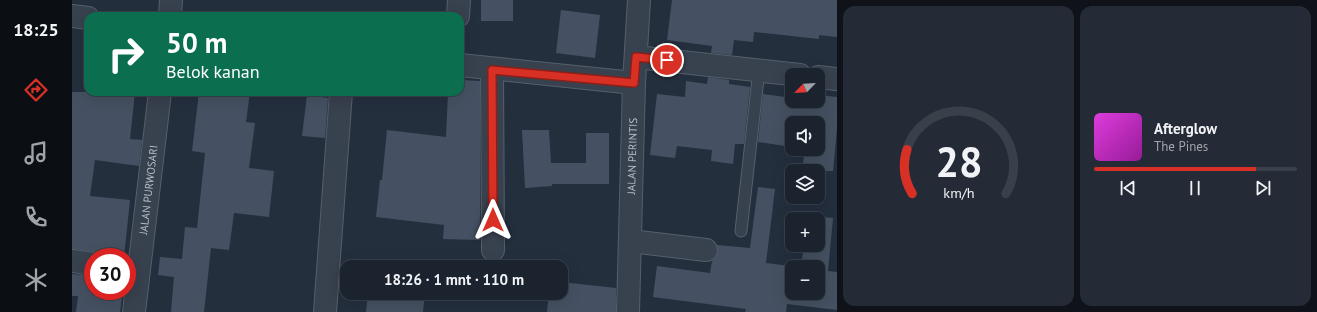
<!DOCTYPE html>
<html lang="id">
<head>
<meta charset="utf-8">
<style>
	body { margin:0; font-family:"PT Sans",sans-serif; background:#242b36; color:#f1f3f6; height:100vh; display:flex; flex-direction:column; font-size:15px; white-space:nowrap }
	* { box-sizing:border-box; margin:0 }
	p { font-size:13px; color:#a0a4aa }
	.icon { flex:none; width:22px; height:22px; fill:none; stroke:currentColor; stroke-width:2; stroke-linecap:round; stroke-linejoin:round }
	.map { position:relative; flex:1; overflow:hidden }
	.side { display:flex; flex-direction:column; gap:6px; padding:6px; background:#0f1319; width:480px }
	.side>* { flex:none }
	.hud { position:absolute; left:12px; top:12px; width:380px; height:84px; border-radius:12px; box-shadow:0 4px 16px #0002,0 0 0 1px #39404a; background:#0b6e4f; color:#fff; overflow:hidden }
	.needle { width:26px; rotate:245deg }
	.controls { position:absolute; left:713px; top:68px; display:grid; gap:8px }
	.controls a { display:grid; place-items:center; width:40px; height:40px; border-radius:8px; background:#1b232e; box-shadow:0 4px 16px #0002,0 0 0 1px #39404a; font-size:20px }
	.speed { position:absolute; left:12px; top:248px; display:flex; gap:8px; font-size:20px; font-weight:700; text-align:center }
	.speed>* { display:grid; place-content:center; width:52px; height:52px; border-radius:50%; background:#1b232e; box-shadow:0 4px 16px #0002,0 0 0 1px #39404a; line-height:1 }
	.speed .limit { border:6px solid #d22; background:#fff; color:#111 }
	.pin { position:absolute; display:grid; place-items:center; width:34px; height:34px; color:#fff; margin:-17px; border:2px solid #fff; border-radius:50%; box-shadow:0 1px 4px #0007 }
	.me { position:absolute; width:44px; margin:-22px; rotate:0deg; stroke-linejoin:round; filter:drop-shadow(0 0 3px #0008) }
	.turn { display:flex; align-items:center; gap:14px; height:84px; padding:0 16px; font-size:18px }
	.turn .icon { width:52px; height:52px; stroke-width:2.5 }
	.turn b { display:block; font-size:28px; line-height:34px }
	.side .widget { flex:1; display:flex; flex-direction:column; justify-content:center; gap:6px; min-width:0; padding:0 14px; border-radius:12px; background:#242b36 }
	.side .dial { align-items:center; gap:0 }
	.dial svg { height:104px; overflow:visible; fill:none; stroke:#39404a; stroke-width:7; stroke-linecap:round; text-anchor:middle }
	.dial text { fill:#f1f3f6; stroke:none }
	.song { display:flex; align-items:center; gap:12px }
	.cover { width:48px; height:48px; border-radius:6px; background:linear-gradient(135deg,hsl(300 70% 55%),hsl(300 70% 35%)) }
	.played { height:4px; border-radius:2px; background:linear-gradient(90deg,#d93025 80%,#39404a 80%) }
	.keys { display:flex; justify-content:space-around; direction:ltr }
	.side .tiles { flex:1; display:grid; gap:6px; grid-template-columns:repeat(2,1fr) }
	.trip { position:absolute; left:268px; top:260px; width:228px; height:40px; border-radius:12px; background:#1b232e; box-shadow:0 4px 16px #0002,0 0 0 1px #39404a; font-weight:800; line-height:40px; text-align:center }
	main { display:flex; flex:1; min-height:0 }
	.tabs { display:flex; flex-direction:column; width:72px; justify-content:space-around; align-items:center; background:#0b0e12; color:#a0a4aa }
	.tabs .icon { width:28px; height:28px }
	.tabs .on { color:#d93025 }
	.tabs b { font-size:18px; color:#f1f3f6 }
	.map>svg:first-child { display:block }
</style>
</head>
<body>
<main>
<nav class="tabs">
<b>18:25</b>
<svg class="icon on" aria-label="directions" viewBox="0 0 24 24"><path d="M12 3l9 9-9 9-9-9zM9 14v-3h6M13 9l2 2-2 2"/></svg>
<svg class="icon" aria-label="music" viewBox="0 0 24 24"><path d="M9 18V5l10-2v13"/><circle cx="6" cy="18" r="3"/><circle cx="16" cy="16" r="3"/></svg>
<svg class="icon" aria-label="phone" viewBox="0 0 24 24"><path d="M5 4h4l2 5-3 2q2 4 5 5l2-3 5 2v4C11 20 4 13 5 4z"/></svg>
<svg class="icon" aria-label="climate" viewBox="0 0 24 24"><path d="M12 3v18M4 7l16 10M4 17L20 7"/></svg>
</nav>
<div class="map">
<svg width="765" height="312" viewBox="0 0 765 312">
	<rect width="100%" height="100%" fill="#242f3e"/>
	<g fill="#455162">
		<rect x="409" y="0" width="32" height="21"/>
		<path d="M600,0H765V37L747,35V39L682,32L681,42L662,40L660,55L639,53L640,46L595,40Z"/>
		<path d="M489,10L528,15L523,58L484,53Z"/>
		<path d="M636,77L657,80V84L678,87L672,144H663L661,164L639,161L640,150L605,146L603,158L578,155L585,94L613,97L614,81L635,84Z"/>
		<path d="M388,80L408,81V240L371,239L372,225L304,217L308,180H310L315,130L374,137L376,92H388Z"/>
		<path d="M0,92H63L58,139L70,140L67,166L23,160L18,196L58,200L52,257H31L28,254L23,252L0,249Z"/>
		<path d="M127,92H178L174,122L183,123L177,168L202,171L197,217L162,213L157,250L139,248L132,312H99L102,277L86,275L88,257L110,259L113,227L125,228L133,153L120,151Z"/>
		<path d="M691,94L720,98V101H746V95L765,97V129L761,171H730L733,149H746V123H720V147L686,142Z"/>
		<path d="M235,95L256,98L253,138L230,136Z"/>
		<path d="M450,130H477L479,163H514V133H537V184H480V186L453,188Z"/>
		<path d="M686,187L703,189L694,263L726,267H720V293H746V267H729L732,245H746V219H734L735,215L761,218L756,271L765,272V310L715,304L714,312H673L674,309L581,297L585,266L638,273L640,261L644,257L646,252L645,245L678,248Z"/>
		<path d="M0,274L21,276V291H51L48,312H4L6,296H0Z"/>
		<path d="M489,282L544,288V312H475L477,293H489Z"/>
		<path d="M296,293H353L351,312H294Z"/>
	</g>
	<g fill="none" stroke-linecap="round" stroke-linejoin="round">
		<g stroke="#565f6c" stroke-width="13">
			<path id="lane" d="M669,231L687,70"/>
		</g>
		<g stroke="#565f6c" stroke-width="24">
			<g id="street">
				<path d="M0,16L16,18"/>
				<path d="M98,16L99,0"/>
				<path d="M386,16L387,0"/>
				<path d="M564,57L728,75"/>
				<path d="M388,65L562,83"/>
				<path d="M420,70L421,250"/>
				<path d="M746,77L765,79"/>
				<path d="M558,241L634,250"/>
				<path d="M0,261L21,264"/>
				<path id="s1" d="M62,312L88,92"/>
				<path d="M253,312L269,92"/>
				<path id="s2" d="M556,312L562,83L567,0"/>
			</g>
		</g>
		<use href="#lane" stroke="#38414e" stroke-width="11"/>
		<use href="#street" stroke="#38414e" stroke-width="22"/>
	</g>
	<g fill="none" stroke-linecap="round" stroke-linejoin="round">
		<g stroke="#8d1f18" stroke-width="10">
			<path id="route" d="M421,220L420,70L562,83L564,57L595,60"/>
		</g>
		<use href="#route" stroke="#d93025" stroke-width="7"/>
	</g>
	<g text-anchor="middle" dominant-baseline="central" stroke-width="4" stroke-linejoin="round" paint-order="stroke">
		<g font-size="11" fill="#b4bcc9" stroke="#1d2633">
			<text stroke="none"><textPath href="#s2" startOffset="156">JALAN PERINTIS</textPath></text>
			<text stroke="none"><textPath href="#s1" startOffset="123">JALAN PURWOSARI</textPath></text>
		</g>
	</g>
</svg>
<div class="controls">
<a><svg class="needle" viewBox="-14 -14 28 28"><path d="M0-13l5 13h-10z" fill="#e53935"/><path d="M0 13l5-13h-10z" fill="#a0a4aa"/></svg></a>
<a><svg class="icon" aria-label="sound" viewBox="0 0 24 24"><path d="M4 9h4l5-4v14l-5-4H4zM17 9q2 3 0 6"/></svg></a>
<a><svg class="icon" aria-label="layers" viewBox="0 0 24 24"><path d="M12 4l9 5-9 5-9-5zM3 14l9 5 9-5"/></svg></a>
<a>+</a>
<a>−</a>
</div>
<div class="speed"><div class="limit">30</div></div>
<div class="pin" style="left:595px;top:60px;background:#d93025"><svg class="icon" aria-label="arrive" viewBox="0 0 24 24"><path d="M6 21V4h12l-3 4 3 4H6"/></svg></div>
<svg class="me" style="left:421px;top:220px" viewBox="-20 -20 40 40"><path d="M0-17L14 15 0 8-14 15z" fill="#d93025" stroke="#fff" stroke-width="4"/></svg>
<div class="trip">18:26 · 1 mnt · 110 m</div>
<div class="hud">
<div class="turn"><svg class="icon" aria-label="right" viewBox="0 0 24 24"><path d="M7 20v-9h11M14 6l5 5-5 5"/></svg><div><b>50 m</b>Belok kanan</div></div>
</div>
</div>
<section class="side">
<div class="tiles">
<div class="widget dial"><svg viewBox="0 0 100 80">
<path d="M14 69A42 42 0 1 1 86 69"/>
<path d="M14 69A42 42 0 0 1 10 35" stroke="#d93025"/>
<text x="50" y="56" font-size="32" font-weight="700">28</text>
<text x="50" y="72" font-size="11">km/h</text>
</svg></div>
<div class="widget">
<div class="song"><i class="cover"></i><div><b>Afterglow</b><p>The Pines</p></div></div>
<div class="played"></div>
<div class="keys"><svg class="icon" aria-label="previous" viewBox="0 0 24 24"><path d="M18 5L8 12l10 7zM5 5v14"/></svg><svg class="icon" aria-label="pause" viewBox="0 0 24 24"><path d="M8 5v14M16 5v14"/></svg><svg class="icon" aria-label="next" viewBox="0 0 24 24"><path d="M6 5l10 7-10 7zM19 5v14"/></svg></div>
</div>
</div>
</section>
</main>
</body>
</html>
